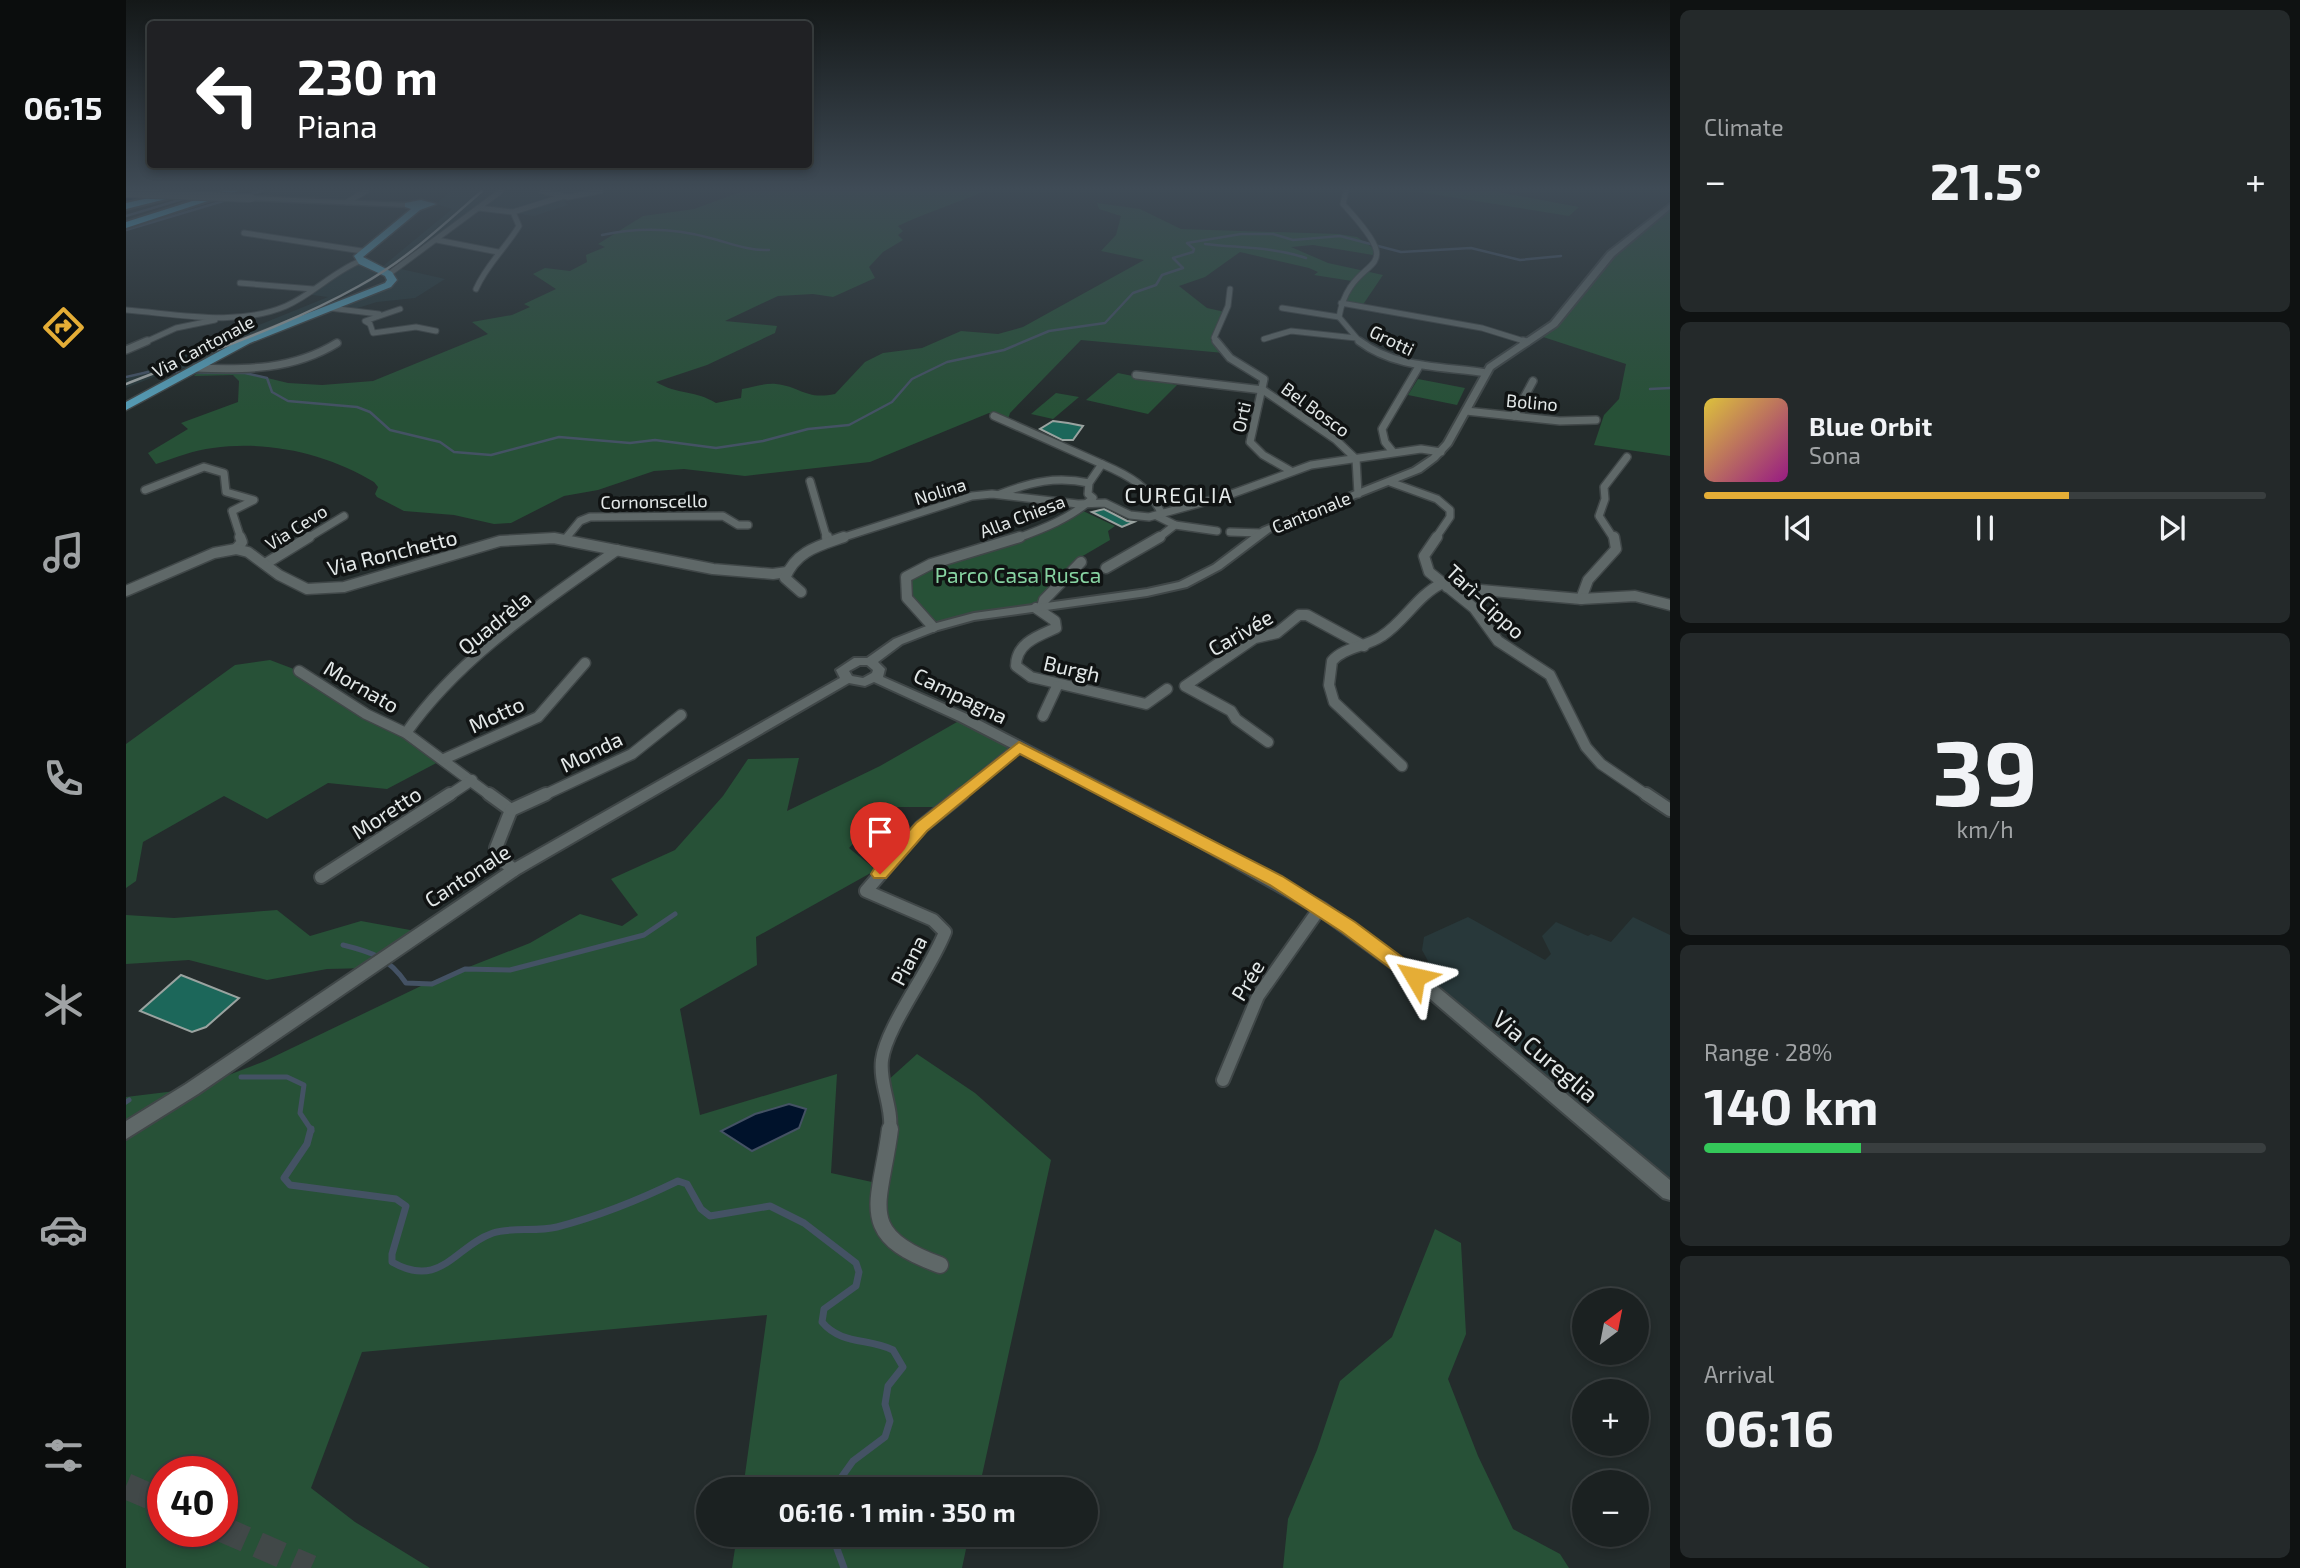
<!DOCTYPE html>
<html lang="en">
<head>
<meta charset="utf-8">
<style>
	body { margin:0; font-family:"Exo 2",sans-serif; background:#24292a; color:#f1f3f6; height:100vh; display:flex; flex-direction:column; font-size:26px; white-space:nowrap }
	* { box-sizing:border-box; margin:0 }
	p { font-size:23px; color:#a0a3a5 }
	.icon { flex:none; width:38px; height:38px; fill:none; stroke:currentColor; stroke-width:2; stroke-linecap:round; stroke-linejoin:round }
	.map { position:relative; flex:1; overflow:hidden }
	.sheet { display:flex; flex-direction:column; gap:10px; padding:10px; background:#0f1212; width:630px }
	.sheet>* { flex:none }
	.hud { position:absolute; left:21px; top:21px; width:665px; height:147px; border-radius:7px; box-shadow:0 4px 10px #0003,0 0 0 2px #393e3f; background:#202124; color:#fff; overflow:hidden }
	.needle { width:46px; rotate:32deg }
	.controls { position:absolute; left:1446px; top:1288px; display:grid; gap:14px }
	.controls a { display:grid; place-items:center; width:77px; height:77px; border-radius:50%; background:#1b2121; box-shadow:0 4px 10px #0003,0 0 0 2px #393e3f; font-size:35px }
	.speed { position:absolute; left:21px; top:1456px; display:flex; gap:14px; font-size:35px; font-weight:700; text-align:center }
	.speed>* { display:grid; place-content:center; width:91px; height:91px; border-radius:50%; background:#1b2121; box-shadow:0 4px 10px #0003,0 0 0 2px #393e3f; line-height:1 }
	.speed .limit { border:10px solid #d22; background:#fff; color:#111 }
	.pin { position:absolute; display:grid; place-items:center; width:60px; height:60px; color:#fff; margin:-72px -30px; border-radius:50% 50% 50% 0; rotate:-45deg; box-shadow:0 0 7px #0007 }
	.pin .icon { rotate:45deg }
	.me { position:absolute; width:77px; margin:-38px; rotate:306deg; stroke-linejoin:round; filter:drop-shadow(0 0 5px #0008) }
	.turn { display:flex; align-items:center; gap:24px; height:147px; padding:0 35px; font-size:32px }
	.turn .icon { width:91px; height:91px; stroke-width:2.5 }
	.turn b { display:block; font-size:49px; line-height:60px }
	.big { font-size:52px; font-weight:700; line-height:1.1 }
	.sheet .tile { flex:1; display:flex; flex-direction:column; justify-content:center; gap:10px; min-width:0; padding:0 24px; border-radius:10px; background:#24292a }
	.sheet .dial { align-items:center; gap:0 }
	.dial b { font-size:91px; line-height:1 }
	.song { display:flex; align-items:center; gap:21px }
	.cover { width:84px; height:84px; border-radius:10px; background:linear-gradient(135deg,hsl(50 70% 55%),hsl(310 70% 35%)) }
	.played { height:7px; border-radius:4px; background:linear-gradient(90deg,#e5ad36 65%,#393e3f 65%) }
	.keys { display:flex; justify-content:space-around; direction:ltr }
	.heat { display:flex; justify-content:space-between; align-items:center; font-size:38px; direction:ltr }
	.charge { height:10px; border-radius:5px; background:linear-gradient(90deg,#34c759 28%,#393e3f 0) }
	.trip { position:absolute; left:570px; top:1477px; width:402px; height:70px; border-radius:35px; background:#1b2121; box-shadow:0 4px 10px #0003,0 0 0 2px #393e3f; font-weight:700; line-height:70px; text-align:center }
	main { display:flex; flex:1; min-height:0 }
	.menu { display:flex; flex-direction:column; width:126px; justify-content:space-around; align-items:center; background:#0b0d0d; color:#a0a3a5 }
	.menu .icon { width:49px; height:49px }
	.menu .on { color:#e5ad36 }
	.menu b { font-size:32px; color:#f1f3f6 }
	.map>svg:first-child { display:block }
</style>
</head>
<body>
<main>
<nav class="menu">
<b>06:15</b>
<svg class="icon on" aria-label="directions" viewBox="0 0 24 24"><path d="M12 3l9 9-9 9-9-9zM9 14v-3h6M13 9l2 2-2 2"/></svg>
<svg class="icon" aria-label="music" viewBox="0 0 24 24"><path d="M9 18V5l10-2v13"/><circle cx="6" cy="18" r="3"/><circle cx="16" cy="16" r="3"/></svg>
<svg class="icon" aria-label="phone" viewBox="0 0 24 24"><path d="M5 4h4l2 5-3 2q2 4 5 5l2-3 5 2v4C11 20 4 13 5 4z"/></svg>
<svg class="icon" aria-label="climate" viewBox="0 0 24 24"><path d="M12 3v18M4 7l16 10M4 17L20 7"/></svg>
<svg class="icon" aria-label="car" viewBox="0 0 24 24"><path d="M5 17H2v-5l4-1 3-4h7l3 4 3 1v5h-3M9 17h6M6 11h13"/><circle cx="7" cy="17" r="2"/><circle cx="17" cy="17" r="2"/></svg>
<svg class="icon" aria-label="filters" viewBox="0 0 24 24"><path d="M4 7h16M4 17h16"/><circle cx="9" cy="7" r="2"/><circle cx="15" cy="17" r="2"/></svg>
</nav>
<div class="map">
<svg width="1544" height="1568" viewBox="0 0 1544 1568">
	<rect width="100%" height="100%" fill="#242c2c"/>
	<g fill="#28383a">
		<path d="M145,191H239L221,200L129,197Z"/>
		<path d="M325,191H373L240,285L61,368L45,370L0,388V379L202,297L179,294L234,261L251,271L326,209L310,204Z"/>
		<path d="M377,191H469L446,196L439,202L442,205L408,216L355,208Z"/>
		<path d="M275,269L319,279L289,298L251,302L225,310L207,308L268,283V274Z"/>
		<path d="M1342,917L1419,960L1425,954L1416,936L1430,922L1462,936L1465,934L1485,942L1507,917L1544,935V1180L1403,1061L1289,977L1302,961L1296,950L1298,937Z"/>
	</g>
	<g fill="#275137" fill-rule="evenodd">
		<path d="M617,191H859C829,204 801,212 772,226L777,231L772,235L777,240L757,252L743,267L749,278L707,297L687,294L652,296L599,321L651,326L649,333L581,365L530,382C552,395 569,390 590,403L615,398L616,389C627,387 639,383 650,384C676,387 679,400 709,394L739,362L757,353L796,348L835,331L872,334L897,327L1018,260L975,251L990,235L995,216L973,209L971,203L1014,209L1055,229L1212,234L1231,237L1247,248V255L1187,245L1165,247L1202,263L1257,275L1236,306L1216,303L1226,281L1188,275L1192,272L1183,268L1114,252L1079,277L1053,286L1081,308L1099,312L1088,338L1098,353L955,340L884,413L882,419L863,413L744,462L619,476L558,469L528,471L472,490L438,496L385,523L368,524L328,515L278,511L251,497L249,494L252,487L248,482C202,454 142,440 87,448C68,450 49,458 30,464L22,453L62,429L55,423L112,402L113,381L107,375L68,376L70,374L112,371L162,383L196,385L247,381L362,334L346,322L386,315L404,307L398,304L430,289L407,274L419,268L444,271L461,262L460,255L479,247L472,244L517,216L568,209Z"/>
		<path d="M1287,191H1367L1453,207L1443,216Z"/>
		<path d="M1544,206V456L1468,445L1478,415L1493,399L1500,364L1411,335L1428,324L1481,258Z"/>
		<path d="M992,373L1051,385L1022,414L960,400Z"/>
		<path d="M1292,379L1339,388L1331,405L1282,395Z"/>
		<path d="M930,393L953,397L927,419L905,414Z"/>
		<path d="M955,510L989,526L982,531L984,540L955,557L916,607L807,627L786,606L780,577Z"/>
		<path d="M144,660L173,671L318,759L261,789L202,783L141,819L98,796L17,842L10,881L0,888V744L109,665Z"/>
		<path d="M838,718L893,747L817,807H763L723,848L750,870L630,937L631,965L554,1009L574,1115L711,1074L705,1173L755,1184L760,1082L791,1054L849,1093L925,1160L853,1489H617L641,1315L236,1352L185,1488L229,1522L304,1568H0V1097L66,1089L139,1061L297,985L404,943L454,914L496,926L512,915L485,879L549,850L597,796L622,759L673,758L661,811L754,766ZM37,1472H96V1531H37Z"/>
		<path d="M151,910L184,936L235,921L295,932L243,968L201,969L141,980L63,960L0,964V915L48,918Z"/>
		<path d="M1309,1229L1335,1243L1340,1334L1322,1379L1352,1456L1387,1529L1434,1554L1443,1568H1157L1162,1519L1191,1450L1214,1381L1266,1337Z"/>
		<path d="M611,1535H843L836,1568H606Z"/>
	</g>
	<path fill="#00122b" stroke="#445264" stroke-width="2" d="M663,1104L680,1109L673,1128L626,1151L595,1131L629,1114Z"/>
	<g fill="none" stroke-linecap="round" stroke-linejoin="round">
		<g stroke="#445264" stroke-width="2.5">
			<path d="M120,195L136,191"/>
			<path d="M0,216L60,198"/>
			<path d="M0,230L104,199"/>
			<path d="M476,235C513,227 548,228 584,238C604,243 622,251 643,250"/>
			<path d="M1079,244C1114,248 1147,247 1180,258"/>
			<path d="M40,372L119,373L141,378L146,392L162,401L231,407L244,412L264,430L314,442L328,452L365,455L433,437L504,443L529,440L590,448L637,441L682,429L723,425L766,402L786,379L821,362L878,350L923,331L979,323L1007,293L1030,285L1036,275L1057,268L1047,258L1067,252L1068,249L1061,243L1115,234H1147L1167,240L1214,236L1275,252L1345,248L1394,260L1435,256"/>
			<path d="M0,377L22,372"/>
			<path d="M1524,389L1544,388"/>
		</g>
		<g stroke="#445264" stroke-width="5">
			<path d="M217,945C246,952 263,958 280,983L306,984L339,969L384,970L518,935L549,914"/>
			<path d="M115,1077H161L178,1085L174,1113L186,1131"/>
			<path d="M0,1102L3,1100"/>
		</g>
		<g stroke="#445264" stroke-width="7">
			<path d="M185,1129L181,1144L158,1178L164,1185L270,1199L280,1206L266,1254V1262C315,1290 329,1246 367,1233C384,1227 411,1232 431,1227C473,1216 513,1200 552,1181L561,1184L575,1209L584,1216L644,1206L678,1223L730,1263L733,1272L730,1286L698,1309L696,1322C715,1345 743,1338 767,1350L777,1367L762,1386L759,1404L764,1421L759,1437L727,1461L707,1489"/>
			<path d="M706,1535L718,1568"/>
		</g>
		<path fill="#00122b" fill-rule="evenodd" d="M19,191H40L0,202V196Z"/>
	</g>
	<g fill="#1c675a" stroke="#9aa3a0" stroke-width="2">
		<path d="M927,421L942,423L957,426L947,440H936L914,429Z"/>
		<path d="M978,509L1001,521L1008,522L996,527L966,512Z"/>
		<path d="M55,975L113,998L80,1027L66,1032L14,1011Z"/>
	</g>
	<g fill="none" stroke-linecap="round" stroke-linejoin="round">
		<g stroke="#414848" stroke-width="26" stroke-dasharray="26 13" stroke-linecap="butt">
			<path d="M0,1486L37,1502"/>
			<path d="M96,1529L185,1568"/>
		</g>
		<g stroke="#404748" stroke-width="7">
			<g id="minor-far4">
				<path d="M416,191L442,197L474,191"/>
				<path d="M1220,191L1217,204C1289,282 1225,248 1213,317L1235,343"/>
				<path d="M221,202L240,191"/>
				<path d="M387,212L435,197"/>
				<path d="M118,233L236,251"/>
				<path d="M311,240L372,252"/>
				<path d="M263,274L375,191"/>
				<path d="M114,283L187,289"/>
				<path d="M350,289C361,264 379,249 393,226L387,212L353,208"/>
				<path d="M1215,303L1356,328L1401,342"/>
				<path d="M204,308L253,314"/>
				<path d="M1156,308L1213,317"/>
				<path d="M274,309L239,321L244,324L247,333L290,327L310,331"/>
				<path d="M0,310C52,314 111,327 160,306C187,294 207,272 234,261"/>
				<path d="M1138,339L1165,331L1230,338"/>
				<path d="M17,343L50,328L89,320"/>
				<path d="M1092,343L1088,338L1102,306L1104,289"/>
			</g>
		</g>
		<g stroke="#404748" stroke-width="10">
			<g id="minor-far3">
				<path d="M1090,341L1104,358L1138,379L1124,442L1137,455L1165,471"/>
				<path d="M1233,341C1270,369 1316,366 1360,373"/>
				<path d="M1397,341L1401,342"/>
				<path d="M0,350L21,341"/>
				<path d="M70,368C120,370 167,370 211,343"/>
				<path d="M1010,375L1137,390L1209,439L1230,459L1232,494"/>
				<path d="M1340,411L1434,421L1470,420"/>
				<path d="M868,416L976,464L963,483L962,494L967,498C945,518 917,529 889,539"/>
				<path d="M1388,416L1407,381"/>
				<path d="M1267,452L1259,442L1256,429L1292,368"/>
				<path d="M976,464C1004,476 1022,486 1036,514"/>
				<path d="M684,481L701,539"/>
				<path d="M1264,482L1311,499L1324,510V517L1309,539"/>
				<path d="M19,490L78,467L98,473L100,492L128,500L106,511L115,539"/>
				<path d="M874,494C905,482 930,476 963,483"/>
				<path d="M1031,516L1049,525L1091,531"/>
				<path d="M1104,532L1135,533"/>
				<path d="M440,538L454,521L464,517L597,516L612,525H622"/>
				<path d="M180,539L218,516"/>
				<path d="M410,539H433"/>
				<path d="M712,539L846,496L866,494L952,504L979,503L1004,515L1023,517L1100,496L1185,465L1295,449L1315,452"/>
				<path d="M1031,539L1049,525"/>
				<path d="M1488,539L1473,516L1479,499L1478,487L1501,457"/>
			</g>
		</g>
		<g stroke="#404748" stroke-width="13">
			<g id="minor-far2">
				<path d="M701,537L702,542"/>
				<path d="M1311,537L1298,556L1303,572L1348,608L1372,641L1424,675L1460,747L1475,764L1522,796"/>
				<path d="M110,549L116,542L114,537"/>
				<path d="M139,564L183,537"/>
				<path d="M980,568L1034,537"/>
				<path d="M1321,587L1455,599L1462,580L1490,549L1488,537"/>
				<path d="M0,591L88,553L110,549L122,552L153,575L181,589L218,587L374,541L428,538L587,569L647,574L661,572"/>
				<path d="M675,592L659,578C670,551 692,546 718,537"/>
				<path d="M1455,599L1509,596L1544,605"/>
				<path d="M916,607L918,600L955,562"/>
				<path d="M910,608L929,621L930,628C912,636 890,643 890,666L905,677L1020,704L1041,689"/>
				<path d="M807,627L781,598L780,577L805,564L894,537"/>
				<path d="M173,671L240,714L280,733L365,796"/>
				<path d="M917,716L931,686"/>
				<path d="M280,733C334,656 415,604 491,550"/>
				<path d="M1142,742L1110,719L1105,711L1059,686L1129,638L1151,633L1173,615H1181L1238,646"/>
				<path d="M318,759L412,717L459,663"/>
				<path d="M1276,766L1208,702L1203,685L1206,661C1218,647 1240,647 1256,636C1278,622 1292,595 1315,584"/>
				<path d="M322,796L346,780"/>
				<path d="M416,796L506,754L555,715"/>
				<path d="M833,796L893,747"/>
			</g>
		</g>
		<g stroke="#404748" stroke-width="16">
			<g id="minor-far1">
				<path d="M363,794L385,810L370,848L371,856L388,870"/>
				<path d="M1520,794L1544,810"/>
				<path d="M385,810L420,794"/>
				<path d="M195,877L324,794"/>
				<path d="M1097,1080L1132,996L1194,908"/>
				<path d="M764,1131C767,1107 753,1084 756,1060C760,1027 805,969 819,932L807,920L740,891L795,827L836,794"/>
			</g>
		</g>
		<g stroke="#404748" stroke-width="19">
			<path id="minor" d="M764,1129C755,1203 727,1234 814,1265"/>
		</g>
		<g stroke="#404748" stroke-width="4">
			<path id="tertiary" d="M1544,204V209L1488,256L1431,326L1367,369L1325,445L1311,460L1295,472L1144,532L1095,569L1061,587L1021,596L848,620L812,630L776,644L752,662L759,669L757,677L843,715L1050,822L1200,904L1295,973L1544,1180V1200L1537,1198L1283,981L1188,912L1040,828L833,721L748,682L739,686L723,683L393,874L72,1094L0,1139V1121L60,1084L383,866L714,678L710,670L728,658H741L768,639L803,625L848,613L1021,589L1053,582L1087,565L1136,528L1287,468L1305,456L1318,442L1361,365L1425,322L1482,252ZM734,665H741L747,670L746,673L737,678L726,676L723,671Z"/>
		</g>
		<g stroke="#404748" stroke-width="3">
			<path id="secondary" d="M122,196L282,203L286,205L282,207L125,200Z"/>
		</g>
		<g stroke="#404748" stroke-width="3">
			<path id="primary" d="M295,200L310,204L294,210L237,257L266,272L271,280L265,287L124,343L0,410V402L116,339L259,283L261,280L259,276L233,264L228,256L285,209L279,207V203Z"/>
		</g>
		<g stroke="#404748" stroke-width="4">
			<g id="motorway">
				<path d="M55,191L68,192L0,209V203Z"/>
				<path d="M98,191H112L0,228V222Z"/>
			</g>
		</g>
		<use href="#minor-far4" stroke="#5f6868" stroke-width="5"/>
		<use href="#minor-far3" stroke="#5f6868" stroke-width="7"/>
		<use href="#minor-far2" stroke="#5f6868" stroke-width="10"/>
		<use href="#minor-far1" stroke="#5f6868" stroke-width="12"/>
		<use href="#minor" stroke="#5f6868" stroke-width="16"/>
		<use href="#tertiary" fill="#5f6868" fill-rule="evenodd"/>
		<use href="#secondary" fill="#5f6868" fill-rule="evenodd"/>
		<use href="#primary" fill="#559cb5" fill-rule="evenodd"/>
		<use href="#motorway" fill="#4ebee9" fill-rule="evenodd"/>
		<g stroke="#9aa1a1" stroke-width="2.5">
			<path d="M0,192L5,191"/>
			<path d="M0,384C76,354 162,326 233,286C279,261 317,225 356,191"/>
		</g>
		<g stroke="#404748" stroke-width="10" stroke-linecap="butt">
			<path id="secondary-bridge" d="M0,193L125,198"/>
		</g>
		<use href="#secondary-bridge" stroke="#5f6868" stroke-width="8"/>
	</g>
	<linearGradient id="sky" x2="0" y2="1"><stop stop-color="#141818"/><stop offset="0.46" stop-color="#3f4b56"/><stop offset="1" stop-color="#3f4b56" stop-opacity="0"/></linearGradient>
	<rect width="1544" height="411" fill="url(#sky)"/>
	<path fill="#e5ad36" stroke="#957023" stroke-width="2" d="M893,742L1156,876L1229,922L1296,972L1299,977L1296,982H1283L1216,932L1144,885L894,754L801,831L760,878H748L745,874L748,869L790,823Z"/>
	<g text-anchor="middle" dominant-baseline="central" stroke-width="7" stroke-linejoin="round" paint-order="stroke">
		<g font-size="18" fill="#e3e8e8" stroke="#101313">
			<text transform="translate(1266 340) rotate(26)">Grotti</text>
			<text transform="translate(77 346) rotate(-28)">Via Cantonale</text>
			<text transform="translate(1406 402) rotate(5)">Bolino</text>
			<text transform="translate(1190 409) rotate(36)">Bel Bosco</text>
			<text transform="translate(1115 417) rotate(-77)">Orti</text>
			<text transform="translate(814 491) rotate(-17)">Nolina</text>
			<text transform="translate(528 501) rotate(-1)">Cornonscello</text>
			<text transform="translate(1185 512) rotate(-22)">Cantonale</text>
			<text transform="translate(896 516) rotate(-21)">Alla Chiesa</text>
			<text transform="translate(170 527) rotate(-32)">Via Cevo</text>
		</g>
		<g font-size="21" letter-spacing="2" fill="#e3e8e8" stroke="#101313">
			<text x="1053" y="494">CUREGLIA</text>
		</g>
		<g font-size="21" fill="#e3e8e8" stroke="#101313">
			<text transform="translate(266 552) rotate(-14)">Via Ronchetto</text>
			<text transform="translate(1360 601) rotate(43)">Tarì-Cippo</text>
			<text transform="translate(368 622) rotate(-39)">Quadrèla</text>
			<text transform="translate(1114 632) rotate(-30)">Carivée</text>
			<text transform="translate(946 668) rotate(13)">Burgh</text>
			<text transform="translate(236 686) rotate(30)">Mornato</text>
			<text transform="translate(835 695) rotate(26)">Campagna</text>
			<text transform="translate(370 714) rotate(-25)">Motto</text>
			<text transform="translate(465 751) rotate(-26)">Monda</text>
			<text transform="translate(260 812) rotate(-33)">Moretto</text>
			<text transform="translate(341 875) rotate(-33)">Cantonale</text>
			<text transform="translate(782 960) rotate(-62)">Piana</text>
			<text transform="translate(1121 980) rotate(-59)">Prée</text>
		</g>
		<g font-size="21" fill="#87d4a2" stroke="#101313">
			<text x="892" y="574">Parco Casa Rusca</text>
		</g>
		<g font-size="24" fill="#e3e8e8" stroke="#101313">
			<text transform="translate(1420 1056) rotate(40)">Via Cureglia</text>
		</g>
	</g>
</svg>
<div class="controls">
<a><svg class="needle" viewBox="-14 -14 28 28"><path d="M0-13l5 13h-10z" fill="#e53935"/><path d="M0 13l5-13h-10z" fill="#a0a3a5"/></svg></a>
<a>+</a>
<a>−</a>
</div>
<div class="speed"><div class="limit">40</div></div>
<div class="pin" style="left:754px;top:874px;background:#d93025"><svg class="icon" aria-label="arrive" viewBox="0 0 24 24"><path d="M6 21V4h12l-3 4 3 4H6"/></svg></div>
<svg class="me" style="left:1289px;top:977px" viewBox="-20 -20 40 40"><path d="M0-17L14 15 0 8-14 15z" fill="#e5ad36" stroke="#fff" stroke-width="4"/></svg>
<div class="trip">06:16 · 1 min · 350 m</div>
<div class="hud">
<div class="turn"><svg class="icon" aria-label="left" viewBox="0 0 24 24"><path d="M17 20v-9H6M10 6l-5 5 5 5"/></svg><div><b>230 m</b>Piana</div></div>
</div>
</div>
<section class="sheet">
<div class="tile"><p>Climate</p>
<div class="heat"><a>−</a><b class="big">21.5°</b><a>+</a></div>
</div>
<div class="tile">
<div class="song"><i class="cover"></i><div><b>Blue Orbit</b><p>Sona</p></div></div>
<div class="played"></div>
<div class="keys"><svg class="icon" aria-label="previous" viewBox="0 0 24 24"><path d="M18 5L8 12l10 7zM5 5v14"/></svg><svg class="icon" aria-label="pause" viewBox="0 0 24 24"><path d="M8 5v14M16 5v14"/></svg><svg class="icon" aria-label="next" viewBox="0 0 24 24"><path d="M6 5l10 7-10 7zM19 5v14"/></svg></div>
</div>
<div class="tile dial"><b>39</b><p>km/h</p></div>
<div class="tile"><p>Range · 28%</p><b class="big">140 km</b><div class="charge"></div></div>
<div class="tile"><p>Arrival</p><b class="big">06:16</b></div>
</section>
</main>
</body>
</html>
